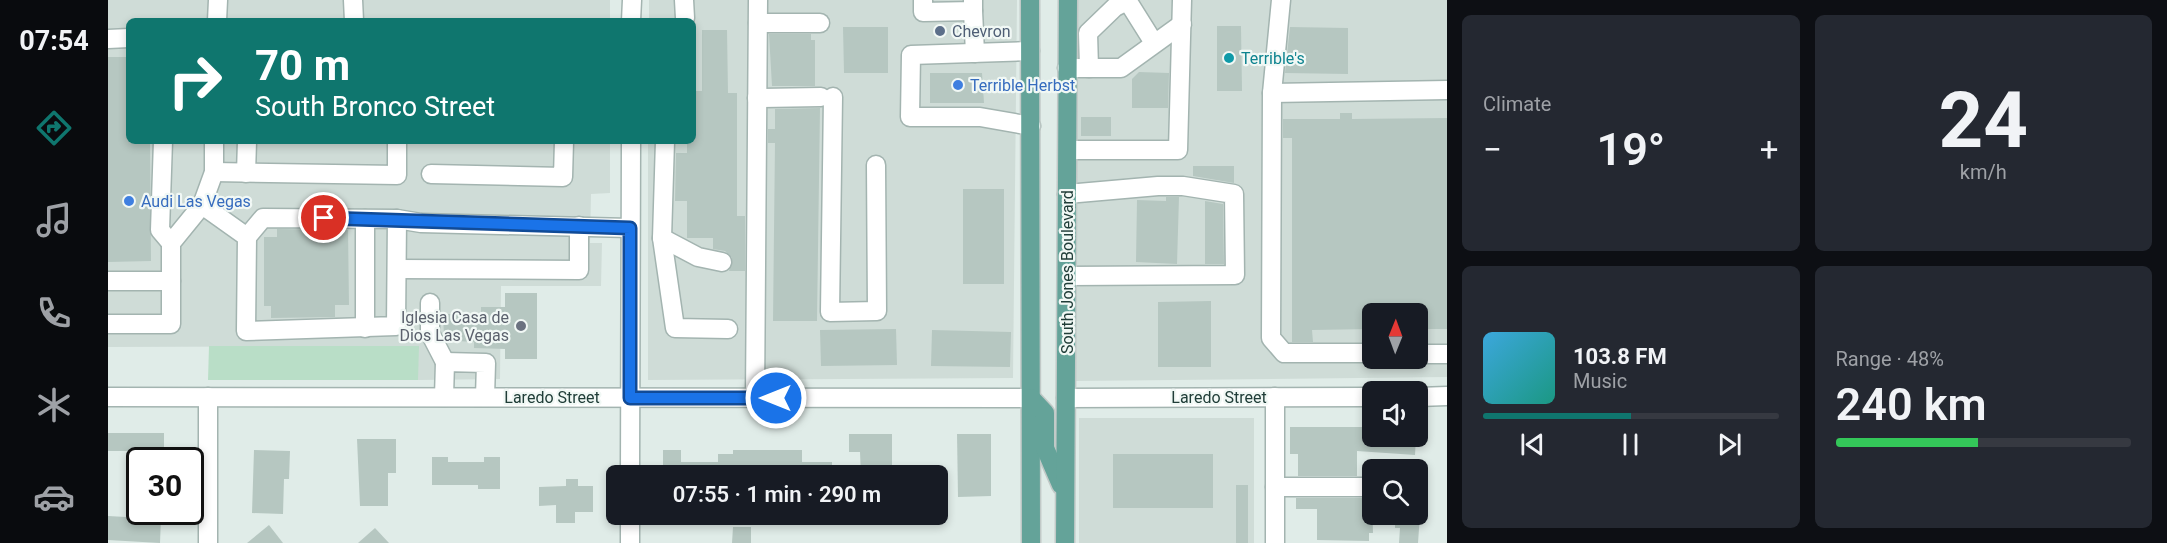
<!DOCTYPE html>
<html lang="en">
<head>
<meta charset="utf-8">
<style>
	body { margin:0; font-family:Roboto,sans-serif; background:#242831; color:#f1f3f6; height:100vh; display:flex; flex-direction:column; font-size:22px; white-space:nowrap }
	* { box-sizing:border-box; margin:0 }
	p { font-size:20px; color:#9ea1a6 }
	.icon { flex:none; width:33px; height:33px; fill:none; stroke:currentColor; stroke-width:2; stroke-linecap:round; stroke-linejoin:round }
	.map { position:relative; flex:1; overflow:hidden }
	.drawer { display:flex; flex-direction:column; gap:15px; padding:15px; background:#0d0f14; width:720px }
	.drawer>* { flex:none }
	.top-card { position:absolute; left:18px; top:18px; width:570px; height:126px; border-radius:9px; box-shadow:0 3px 9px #0003; background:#0f766e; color:#fff; overflow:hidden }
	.needle { width:39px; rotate:1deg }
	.buttons { position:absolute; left:1254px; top:303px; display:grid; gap:12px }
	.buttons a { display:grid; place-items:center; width:66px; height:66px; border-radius:9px; background:#171b24; box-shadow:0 3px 9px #0003; font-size:30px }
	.speed { position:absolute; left:18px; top:447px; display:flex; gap:12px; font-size:30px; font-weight:700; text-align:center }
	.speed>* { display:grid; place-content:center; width:78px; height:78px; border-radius:50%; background:#171b24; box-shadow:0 3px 9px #0003; line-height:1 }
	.speed .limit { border:3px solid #111; border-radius:9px; background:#fff; color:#111 }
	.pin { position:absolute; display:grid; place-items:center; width:51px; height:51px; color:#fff; margin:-26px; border:3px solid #fff; border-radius:50%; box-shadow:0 2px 6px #0007 }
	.me { position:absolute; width:66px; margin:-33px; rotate:270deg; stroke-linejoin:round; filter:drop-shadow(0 0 4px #0008) }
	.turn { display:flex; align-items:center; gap:21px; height:126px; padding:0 30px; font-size:27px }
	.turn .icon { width:78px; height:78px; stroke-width:2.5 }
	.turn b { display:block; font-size:42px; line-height:51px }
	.big { font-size:45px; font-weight:600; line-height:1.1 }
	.drawer .card { flex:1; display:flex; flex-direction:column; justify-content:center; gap:9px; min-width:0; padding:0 21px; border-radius:9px; background:#242831 }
	.drawer .dial { align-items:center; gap:0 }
	.dial b { font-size:78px; line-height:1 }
	.song { display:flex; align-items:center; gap:18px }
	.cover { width:72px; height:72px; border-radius:9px; background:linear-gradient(135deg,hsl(200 70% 55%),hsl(170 70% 35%)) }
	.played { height:6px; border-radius:3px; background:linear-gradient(90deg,#0f766e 50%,#363941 50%) }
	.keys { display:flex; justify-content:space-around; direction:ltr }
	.heat { display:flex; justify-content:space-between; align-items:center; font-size:33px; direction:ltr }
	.charge { height:9px; border-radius:4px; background:linear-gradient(90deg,#34c759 48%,#363941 0) }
	.drawer .tiles { flex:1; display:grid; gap:15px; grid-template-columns:repeat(2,1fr) }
	.trip { position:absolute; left:498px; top:465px; width:342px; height:60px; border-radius:9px; background:#171b24; box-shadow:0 3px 9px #0003; font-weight:600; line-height:60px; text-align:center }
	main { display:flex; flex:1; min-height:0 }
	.tab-bar { display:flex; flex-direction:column; width:108px; justify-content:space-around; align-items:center; background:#090b0e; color:#9ea1a6 }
	.tab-bar .icon { width:42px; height:42px }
	.tab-bar .current { color:#0f766e }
	.tab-bar b { font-size:27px; color:#f1f3f6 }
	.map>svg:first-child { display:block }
</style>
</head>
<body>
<main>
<nav class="tab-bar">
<b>07:54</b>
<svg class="icon current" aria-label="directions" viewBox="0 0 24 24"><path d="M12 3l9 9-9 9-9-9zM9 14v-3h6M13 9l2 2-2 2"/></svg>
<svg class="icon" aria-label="music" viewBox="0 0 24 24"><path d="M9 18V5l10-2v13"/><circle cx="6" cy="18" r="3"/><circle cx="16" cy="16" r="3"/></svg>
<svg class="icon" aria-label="phone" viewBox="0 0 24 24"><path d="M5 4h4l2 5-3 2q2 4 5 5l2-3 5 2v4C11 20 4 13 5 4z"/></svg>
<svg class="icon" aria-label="climate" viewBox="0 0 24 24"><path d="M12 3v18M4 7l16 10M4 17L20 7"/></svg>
<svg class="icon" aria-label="car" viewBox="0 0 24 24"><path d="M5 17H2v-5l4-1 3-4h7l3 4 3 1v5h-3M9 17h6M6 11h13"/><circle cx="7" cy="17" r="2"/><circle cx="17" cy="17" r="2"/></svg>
</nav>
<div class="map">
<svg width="1339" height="543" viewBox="0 0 1339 543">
	<rect width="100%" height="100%" fill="#e0ece8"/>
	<g fill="#cfdcd7" fill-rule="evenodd">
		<path d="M0,0H502V21H21V141H502V193L483,194L482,243H494L493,286H393L392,379L310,380V346L0,347Z"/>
		<path d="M541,0H909L905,378L540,380V141H585V21H541Z"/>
		<path d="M969,0H1339V377L968,381ZM1264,314H1310V358H1264Z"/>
		<rect x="971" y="418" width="175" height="125"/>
	</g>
	<path fill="#b9dec7" d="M101,346H311L310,380H100Z"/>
	<g fill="#b6c7c1">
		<path d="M1109,26H1133L1134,91H1109Z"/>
		<path d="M735,27H780V73H736Z"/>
		<path d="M1182,27L1240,28V74L1177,73Z"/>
		<path d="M594,30H619L620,93H629V216H637V271H621L624,258L617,251L605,249V238H579V201H567L568,153H579V141H585V91H594Z"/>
		<path d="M661,34H703V40H707V86H664Z"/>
		<path d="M0,57H21V141H42L43,261L0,262Z"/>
		<path d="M1031,72L1061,73L1060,108H1024V79Z"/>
		<path d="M822,73H874L876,103H822Z"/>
		<path d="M712,108L709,321H665L667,143H660V129H667V109Z"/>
		<path d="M1232,113H1244V119L1339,118V329H1310V314H1264V329L1204,330L1205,342H1184V138H1175V119H1232Z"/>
		<rect x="973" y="117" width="30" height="19"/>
		<path d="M1085,166H1126V183L1085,176Z"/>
		<rect x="855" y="189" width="41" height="95"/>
		<path d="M1058,197H1071L1069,264L1028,262L1029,200L1058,201Z"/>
		<path d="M1097,201L1115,204L1116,264H1097Z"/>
		<path d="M169,229L240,230L241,305H227V317L163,318V306H156V237H169Z"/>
		<path d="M397,293H429V359H397V349L366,348V342L350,341V336H336L335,314H373V307H397Z"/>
		<path d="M1103,301V367H1050V302Z"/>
		<path d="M788,329L789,365L713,366L712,330Z"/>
		<path d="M824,330L903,332L902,367L823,366Z"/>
		<path d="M1182,427H1264V436H1308L1307,455L1249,451V476H1190V454H1182Z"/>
		<path d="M0,433H56V460H24V451H0Z"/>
		<path d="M741,434H784V476H753L752,452H741Z"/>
		<path d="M849,434H883V496L850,497Z"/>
		<path d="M249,439H288V473H280V506H252Z"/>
		<path d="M146,450L182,451L181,479H176L175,514L144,513Z"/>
		<path d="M555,450H573V462H610V454H625V450H694V462H724V476H555Z"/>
		<rect x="1005" y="454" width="100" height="54"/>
		<path d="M324,457H340V462H376V457H392V489H370V485H324Z"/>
		<path d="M458,479H470V486H485V512H467V523H448V505L431,506V487L458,486Z"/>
		<rect x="1128" y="485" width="12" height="58"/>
		<path d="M19,486L32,487V517H53L52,543L0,540V516L18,517Z"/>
		<path d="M1188,498H1264L1265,533H1261V541L1209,540V509H1188Z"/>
		<path d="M1287,514H1312L1310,543H1291L1292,528H1287Z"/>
		<path d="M161,525L175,543H139Z"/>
		<path d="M625,527H643V543H624Z"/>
		<path d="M267,528L281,543H250Z"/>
	</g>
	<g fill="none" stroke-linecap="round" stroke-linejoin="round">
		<g stroke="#a3b4b0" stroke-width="21">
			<g id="minor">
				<path d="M245,0L246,21"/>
				<path d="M576,0L577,18"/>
				<path d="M815,0V12L865,11V0"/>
				<path d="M1019,0L1046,43"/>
				<path d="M1173,0L1164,93L1163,338L1176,353H1264"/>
				<path d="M865,11L867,53"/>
				<path d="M109,21L110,0"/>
				<path d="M523,21L524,0"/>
				<path d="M650,23H712"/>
				<path d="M0,39L21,38"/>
				<path d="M922,51L803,55L802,117H872L923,126"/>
				<path d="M959,68H1013L1074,24"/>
				<path d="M981,68L980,33L1007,7L1019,1"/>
				<path d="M1164,93L1339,90"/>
				<path d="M725,97L722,312L769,311L768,165"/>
				<path d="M649,98L713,97"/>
				<path d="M55,141L52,230L63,243"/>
				<path d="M557,141L554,238L567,328L620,329"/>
				<path d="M960,150H1070L1074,0"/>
				<path d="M106,172L289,175V141"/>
				<path d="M138,173L139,141"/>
				<path d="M323,174L455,177L456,141"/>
				<path d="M959,194L1050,186H1075L1126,194L1127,275L960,276"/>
				<path d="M94,205L139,237L155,218L289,219L288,326L138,331L139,237"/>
				<path d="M257,219V328"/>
				<path d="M289,219L313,223L522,228"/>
				<path d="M554,238L590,257L614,262"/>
				<path d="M289,269L471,270V226"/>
				<path d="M0,281H63"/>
				<path d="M322,303V333L337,362"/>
				<path d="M0,324H63V243L94,205L106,172V141"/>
				<path d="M1310,354H1339"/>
				<path d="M0,397L923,398"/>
				<path d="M336,397L337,362L378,363L377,397"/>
				<path d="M1310,397L1339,396"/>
				<path d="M647,398L650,0"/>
				<path d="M958,398L1264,397"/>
				<path d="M522,476L523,141"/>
				<path d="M1167,487H1264"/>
				<path d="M522,514V543"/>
				<path d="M100,543V397"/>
				<path d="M1167,543V397"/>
			</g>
		</g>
		<g stroke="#c1c9c7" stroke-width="21">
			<g id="major">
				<path d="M922,0L923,543"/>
				<path d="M923,398L937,413V448L953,485"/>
				<path d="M957,543L960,0"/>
			</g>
		</g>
		<use href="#minor" stroke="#fff" stroke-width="18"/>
		<use href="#major" stroke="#64a399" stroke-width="18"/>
	</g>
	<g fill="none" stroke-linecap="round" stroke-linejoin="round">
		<g stroke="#114b97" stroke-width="15">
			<path id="route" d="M216,218L522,228V398H668"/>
		</g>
		<use href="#route" stroke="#1a73e8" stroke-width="10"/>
	</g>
	<circle fill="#5c6f8a" stroke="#f1f8f5" stroke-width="2" cx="832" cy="31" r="6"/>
	<circle fill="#0f9aa8" stroke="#f1f8f5" stroke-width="2" cx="1121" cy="58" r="6"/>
	<g fill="#3f7fe0" stroke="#f1f8f5" stroke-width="2">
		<circle cx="850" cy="85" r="6"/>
		<circle cx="21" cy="201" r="6"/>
	</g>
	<circle fill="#6b7280" stroke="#f1f8f5" stroke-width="2" cx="413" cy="326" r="6"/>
	<g text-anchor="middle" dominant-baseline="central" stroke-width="4.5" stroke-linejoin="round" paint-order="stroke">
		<g font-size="16" fill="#4e5e75" stroke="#f1f8f5" text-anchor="start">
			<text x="844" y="31">Chevron</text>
		</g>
		<g font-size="16" fill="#0d838f" stroke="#f1f8f5" text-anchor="start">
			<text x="1133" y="58">Terrible's</text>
		</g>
		<g font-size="16" fill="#366cbe" stroke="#f1f8f5" text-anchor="start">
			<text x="862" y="85">Terrible Herbst</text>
			<text x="33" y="201">Audi Las Vegas</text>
		</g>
		<g font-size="16" fill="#203d38" stroke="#f1f8f5">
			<text transform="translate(959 272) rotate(-90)">South Jones Boulevard</text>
			<text x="444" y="397">Laredo Street</text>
			<text x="1111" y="397">Laredo Street</text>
		</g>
		<g font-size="16" fill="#5b616d" stroke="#f1f8f5" text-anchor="end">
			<text x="401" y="317">Iglesia Casa de<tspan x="401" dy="18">Dios Las Vegas</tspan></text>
		</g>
	</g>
</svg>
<div class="buttons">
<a><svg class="needle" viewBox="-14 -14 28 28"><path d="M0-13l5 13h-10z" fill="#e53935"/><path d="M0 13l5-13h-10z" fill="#9ea1a6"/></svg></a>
<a><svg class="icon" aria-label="sound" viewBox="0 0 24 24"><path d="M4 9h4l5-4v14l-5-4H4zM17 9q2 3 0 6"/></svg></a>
<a><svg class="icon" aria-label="search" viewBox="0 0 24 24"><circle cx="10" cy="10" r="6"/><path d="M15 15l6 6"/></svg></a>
</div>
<div class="speed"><div class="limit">30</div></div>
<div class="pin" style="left:216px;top:218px;background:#d93025"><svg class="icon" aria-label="arrive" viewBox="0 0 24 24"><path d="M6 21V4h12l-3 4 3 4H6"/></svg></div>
<svg class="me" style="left:668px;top:398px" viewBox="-20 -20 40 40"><circle r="17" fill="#1a73e8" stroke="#fff" stroke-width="3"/><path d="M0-11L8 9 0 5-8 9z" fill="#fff"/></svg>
<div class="trip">07:55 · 1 min · 290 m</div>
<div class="top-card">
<div class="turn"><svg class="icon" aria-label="right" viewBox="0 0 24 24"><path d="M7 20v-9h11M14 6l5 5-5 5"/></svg><div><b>70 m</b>South Bronco Street</div></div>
</div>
</div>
<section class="drawer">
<div class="tiles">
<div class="card"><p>Climate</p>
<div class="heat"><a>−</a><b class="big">19°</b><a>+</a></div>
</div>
<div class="card dial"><b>24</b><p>km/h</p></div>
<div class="card">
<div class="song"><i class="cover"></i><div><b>103.8 FM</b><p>Music</p></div></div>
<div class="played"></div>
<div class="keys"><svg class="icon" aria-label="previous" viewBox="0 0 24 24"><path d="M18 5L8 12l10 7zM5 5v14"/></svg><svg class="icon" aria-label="pause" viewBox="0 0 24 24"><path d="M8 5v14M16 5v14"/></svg><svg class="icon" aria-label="next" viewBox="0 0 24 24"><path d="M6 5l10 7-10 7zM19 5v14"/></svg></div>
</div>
<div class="card"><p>Range · 48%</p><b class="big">240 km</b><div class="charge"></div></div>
</div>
</section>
</main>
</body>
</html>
